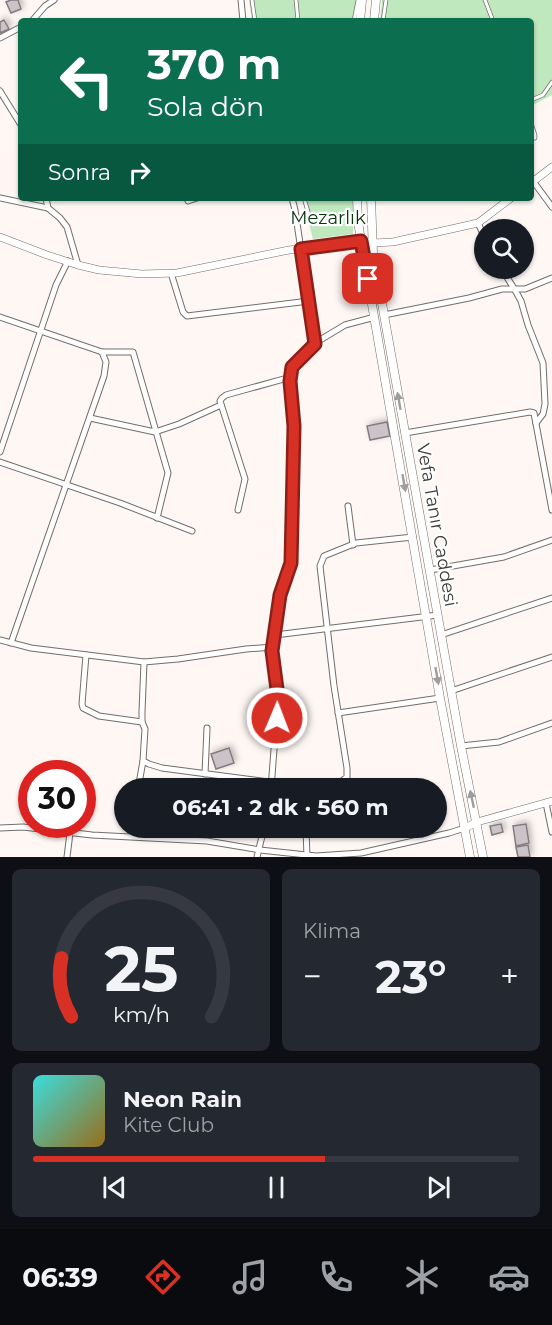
<!DOCTYPE html>
<html lang="tr">
<head>
<meta charset="utf-8">
<style>
	body { margin:0; font-family:Montserrat,sans-serif; background:#242831; color:#f1f3f6; height:100vh; display:flex; flex-direction:column; font-size:22px; white-space:nowrap }
	* { box-sizing:border-box; margin:0 }
	p { font-size:20px; color:#9ea1a6 }
	.icon { flex:none; width:33px; height:33px; fill:none; stroke:currentColor; stroke-width:2; stroke-linecap:round; stroke-linejoin:round }
	.map { position:relative; height:857px; overflow:hidden }
	.sheet { display:flex; flex-direction:column; gap:12px; padding:12px; background:#0d0f14; flex:1 }
	.sheet>* { flex:none }
	.guide { position:absolute; left:18px; top:18px; width:516px; height:183px; border-radius:6px; box-shadow:0 2px 4px #0004; background:#0b6e4f; color:#fff; overflow:hidden }
	.buttons { position:absolute; left:474px; top:219px; display:grid; gap:12px }
	.buttons a { display:grid; place-items:center; width:60px; height:60px; border-radius:50%; background:#171b24; box-shadow:0 2px 4px #0004; font-size:30px }
	.speed { position:absolute; left:18px; top:760px; display:flex; gap:12px; font-size:30px; font-weight:700; text-align:center }
	.speed>* { display:grid; place-content:center; width:78px; height:78px; border-radius:50%; background:#171b24; box-shadow:0 2px 4px #0004; line-height:1 }
	.speed .limit { border:9px solid #d22; background:#fff; color:#111 }
	.pin { position:absolute; display:grid; place-items:center; width:51px; height:51px; color:#fff; margin:-26px; border-radius:12px; box-shadow:0 3px 9px #0006 }
	.me { position:absolute; width:66px; margin:-33px; rotate:1deg; stroke-linejoin:round; filter:drop-shadow(0 0 4px #0008) }
	.turn { display:flex; align-items:center; gap:21px; height:126px; padding:0 30px; font-size:27px }
	.turn .icon { width:78px; height:78px; stroke-width:2.5 }
	.turn b { display:block; font-size:42px; line-height:51px }
	.then { display:flex; align-items:center; height:57px; padding:0 30px; background:#0003; gap:12px; font-size:22px }
	.big { font-size:45px; font-weight:700; line-height:1.1 }
	.sheet .widget { flex:1; display:flex; flex-direction:column; justify-content:center; gap:9px; min-width:0; padding:0 21px; border-radius:9px; background:#242831 }
	.sheet .dial { align-items:center; gap:0 }
	.dial svg { height:156px; overflow:visible; fill:none; stroke:#363941; stroke-width:7; stroke-linecap:round; text-anchor:middle }
	.dial text { fill:#f1f3f6; stroke:none }
	.song { display:flex; align-items:center; gap:18px }
	.cover { width:72px; height:72px; border-radius:9px; background:linear-gradient(135deg,hsl(180 70% 55%),hsl(40 70% 35%)) }
	.played { height:6px; border-radius:3px; background:linear-gradient(90deg,#d93025 60%,#363941 60%) }
	.keys { display:flex; justify-content:space-around; direction:ltr }
	.heat { display:flex; justify-content:space-between; align-items:center; font-size:33px; direction:ltr }
	.sheet .tiles { flex:1; display:grid; gap:12px; grid-template-columns:1fr 1fr }
	.widget:last-child { grid-column:span 2 }
	.trip { position:absolute; left:114px; top:778px; width:333px; height:60px; border-radius:30px; background:#171b24; box-shadow:0 2px 4px #0004; font-weight:700; line-height:60px; text-align:center }
	.tab-bar { display:flex; height:96px; justify-content:space-around; align-items:center; background:#090b0e; color:#9ea1a6 }
	.tab-bar .icon { width:42px; height:42px }
	.tab-bar .active { color:#d93025 }
	.tab-bar b { font-size:27px; color:#f1f3f6 }
	.map>svg:first-child { display:block }
</style>
</head>
<body>
<div class="map">
<svg width="552" height="857" viewBox="0 0 552 857">
	<defs>
		<filter id="shadow"><feDropShadow dx="2.5" dy="-2.5" stdDeviation="3" flood-color="#0004"/></filter>
	</defs>
	<rect width="100%" height="100%" fill="#fef7f4"/>
	<g fill="#bfe8be">
		<path d="M249,0H361L357,21H252Z"/>
		<path d="M382,0H552V95L531,106V21H380Z"/>
		<path d="M302,198H353V234L313,239Z"/>
	</g>
	<g fill="#cbc3c7" stroke="#837b7f" stroke-width="1.5" filter="url(#shadow)">
		<path d="M11,0H18L21,9L11,13L6,2Z"/>
		<path d="M4,20L9,29L0,33V22Z"/>
		<path d="M387,422L390,436L370,440L367,426Z"/>
		<path d="M229,748L234,763L216,769L211,754Z"/>
		<path d="M501,824L503,832L492,835L490,826Z"/>
		<path d="M526,824L529,843L516,846L513,826Z"/>
		<path d="M528,845L530,857H518L516,847Z"/>
	</g>
	<g fill="none" stroke-linecap="round" stroke-linejoin="round">
		<g stroke="#746d6a" stroke-width="4.5">
			<g id="service">
				<path d="M252,0L255,21"/>
				<path d="M296,0L298,21"/>
				<path d="M485,0L493,21"/>
				<path d="M354,21L358,0"/>
				<path d="M383,21L386,0"/>
				<path d="M531,100L543,95L552,82"/>
				<path d="M531,123L535,135V138L531,139"/>
				<path d="M304,198L311,222"/>
			</g>
		</g>
		<g stroke="#746d6a" stroke-width="7">
			<g id="minor">
				<path d="M241,0L243,21"/>
				<path d="M32,21L45,6L54,0"/>
				<path d="M0,38L21,27"/>
				<path d="M0,91L21,125"/>
				<path d="M533,181L552,207"/>
				<path d="M0,198L48,208"/>
				<path d="M46,198L48,208L60,218L67,227L78,265"/>
				<path d="M292,198L295,210L315,343"/>
				<path d="M188,201L197,198"/>
				<path d="M478,223L484,236"/>
				<path d="M501,268L515,290L521,301L528,325L543,363L545,404L543,414L536,423"/>
				<path d="M171,273L183,312L187,316L309,301"/>
				<path d="M384,315L469,298L502,289H525L552,278"/>
				<path d="M0,317L102,352H133L168,473L157,518"/>
				<path d="M90,418L155,432L179,424L221,405"/>
				<path d="M405,433L530,412L534,413L552,510"/>
				<path d="M0,452L56,285L68,261"/>
				<path d="M0,462L120,503L192,531"/>
				<path d="M348,506L353,545"/>
				<path d="M238,510L245,479L220,401L222,398L226,395L291,377"/>
				<path d="M430,570L504,557L552,540"/>
				<path d="M275,635L438,615"/>
				<path d="M441,635L552,598"/>
				<path d="M0,640L31,648L144,662L178,659L246,649L273,647"/>
				<path d="M11,643L104,376L106,362L102,352"/>
				<path d="M86,655L82,704L83,708L99,716L142,722"/>
				<path d="M144,662L142,712V722L145,729L143,761L149,764L162,768L314,788H327L338,784L347,777V768L334,686L320,566L324,556L356,543L413,537"/>
				<path d="M451,691L552,657"/>
				<path d="M338,713L440,698"/>
				<path d="M461,746L499,742L552,723"/>
				<path d="M205,774L207,728"/>
				<path d="M138,789L143,761"/>
				<path d="M271,789L278,697L272,651L280,595L291,563L294,426L290,382L292,367L315,343L345,325L375,317"/>
				<path d="M546,803L552,832"/>
				<path d="M0,828L23,827L92,835L207,841L260,850L316,856L361,853L449,833L465,828"/>
				<path d="M306,828L307,857"/>
				<path d="M67,857L70,833"/>
				<path d="M257,857L264,828"/>
			</g>
		</g>
		<g stroke="#746d6a" stroke-width="8">
			<g id="tertiary">
				<path d="M531,183L552,167"/>
				<path d="M0,237L47,255L78,265L99,270L142,274L177,273L289,250L361,241L373,243L393,242L478,223L511,198"/>
				<path d="M465,828L477,822L552,801"/>
			</g>
		</g>
		<g stroke="#746d6a" stroke-width="9">
			<g id="secondary">
				<path d="M360,21L362,0"/>
				<path d="M374,21L376,0"/>
				<path d="M357,198L358,221L361,241L440,698L470,857"/>
				<path d="M371,198L373,253L461,746L483,857"/>
			</g>
		</g>
		<use href="#service" stroke="#fff" stroke-width="3"/>
		<use href="#minor" stroke="#fff" stroke-width="5"/>
		<use href="#tertiary" stroke="#fff" stroke-width="7"/>
		<use href="#secondary" stroke="#fff" stroke-width="8"/>
	</g>
	<defs><path id="oneway-solid" d="M-6-.8H1V-3.2L6.5 0L1 3.2V.8H-6Z" transform="scale(1.5)"/></defs>
	<g fill="#9e9d9c">
		<use href="#oneway-solid" transform="translate(399 401) rotate(-100)"/>
		<use href="#oneway-solid" transform="translate(404 483) rotate(80)"/>
		<use href="#oneway-solid" transform="translate(437 676) rotate(80)"/>
		<use href="#oneway-solid" transform="translate(472 799) rotate(-102)"/>
	</g>
	<g fill="none" stroke-linecap="round" stroke-linejoin="round">
		<g stroke="#8d1f18" stroke-width="15">
			<path id="route" d="M277,718L278,697L272,651L280,595L291,563L294,426L290,381L292,367L315,344L301,249L361,241L368,279"/>
		</g>
		<use href="#route" stroke="#d93025" stroke-width="10"/>
	</g>
	<g text-anchor="middle" dominant-baseline="central" stroke-width="4.5" stroke-linejoin="round" paint-order="stroke">
		<g font-size="18" fill="#05350b" stroke="#fff">
			<text x="328" y="218">Mezarlık</text>
		</g>
		<g font-size="18" fill="#3e3b3a" stroke="#fff">
			<text transform="translate(437 525) rotate(80)">Vefa Tanır Caddesi</text>
		</g>
	</g>
</svg>
<div class="buttons">
<a><svg class="icon" aria-label="search" viewBox="0 0 24 24"><circle cx="10" cy="10" r="6"/><path d="M15 15l6 6"/></svg></a>
</div>
<div class="speed"><div class="limit">30</div></div>
<div class="pin" style="left:368px;top:279px;background:#d93025"><svg class="icon" aria-label="arrive" viewBox="0 0 24 24"><path d="M6 21V4h12l-3 4 3 4H6"/></svg></div>
<svg class="me" style="left:277px;top:718px" viewBox="-20 -20 40 40"><circle r="17" fill="#d93025" stroke="#fff" stroke-width="3"/><path d="M0-11L8 9 0 5-8 9z" fill="#fff"/></svg>
<div class="trip">06:41 · 2 dk · 560 m</div>
<div class="guide">
<div class="turn"><svg class="icon" aria-label="left" viewBox="0 0 24 24"><path d="M17 20v-9H6M10 6l-5 5 5 5"/></svg><div><b>370 m</b>Sola dön</div></div>
<div class="then">Sonra<svg class="icon" aria-label="right" viewBox="0 0 24 24"><path d="M7 20v-9h11M14 6l5 5-5 5"/></svg></div>
</div>
</div>
<section class="sheet">
<div class="tiles">
<div class="widget dial"><svg viewBox="0 0 100 80">
<path d="M14 69A42 42 0 1 1 86 69"/>
<path d="M14 69A42 42 0 0 1 9 39" stroke="#d93025"/>
<text x="50" y="56" font-size="32" font-weight="700">25</text>
<text x="50" y="72" font-size="11">km/h</text>
</svg></div>
<div class="widget"><p>Klima</p>
<div class="heat"><a>−</a><b class="big">23°</b><a>+</a></div>
</div>
<div class="widget">
<div class="song"><i class="cover"></i><div><b>Neon Rain</b><p>Kite Club</p></div></div>
<div class="played"></div>
<div class="keys"><svg class="icon" aria-label="previous" viewBox="0 0 24 24"><path d="M18 5L8 12l10 7zM5 5v14"/></svg><svg class="icon" aria-label="pause" viewBox="0 0 24 24"><path d="M8 5v14M16 5v14"/></svg><svg class="icon" aria-label="next" viewBox="0 0 24 24"><path d="M6 5l10 7-10 7zM19 5v14"/></svg></div>
</div>
</div>
</section>
<nav class="tab-bar">
<b>06:39</b>
<svg class="icon active" aria-label="directions" viewBox="0 0 24 24"><path d="M12 3l9 9-9 9-9-9zM9 14v-3h6M13 9l2 2-2 2"/></svg>
<svg class="icon" aria-label="music" viewBox="0 0 24 24"><path d="M9 18V5l10-2v13"/><circle cx="6" cy="18" r="3"/><circle cx="16" cy="16" r="3"/></svg>
<svg class="icon" aria-label="phone" viewBox="0 0 24 24"><path d="M5 4h4l2 5-3 2q2 4 5 5l2-3 5 2v4C11 20 4 13 5 4z"/></svg>
<svg class="icon" aria-label="climate" viewBox="0 0 24 24"><path d="M12 3v18M4 7l16 10M4 17L20 7"/></svg>
<svg class="icon" aria-label="car" viewBox="0 0 24 24"><path d="M5 17H2v-5l4-1 3-4h7l3 4 3 1v5h-3M9 17h6M6 11h13"/><circle cx="7" cy="17" r="2"/><circle cx="17" cy="17" r="2"/></svg>
</nav>
</body>
</html>
